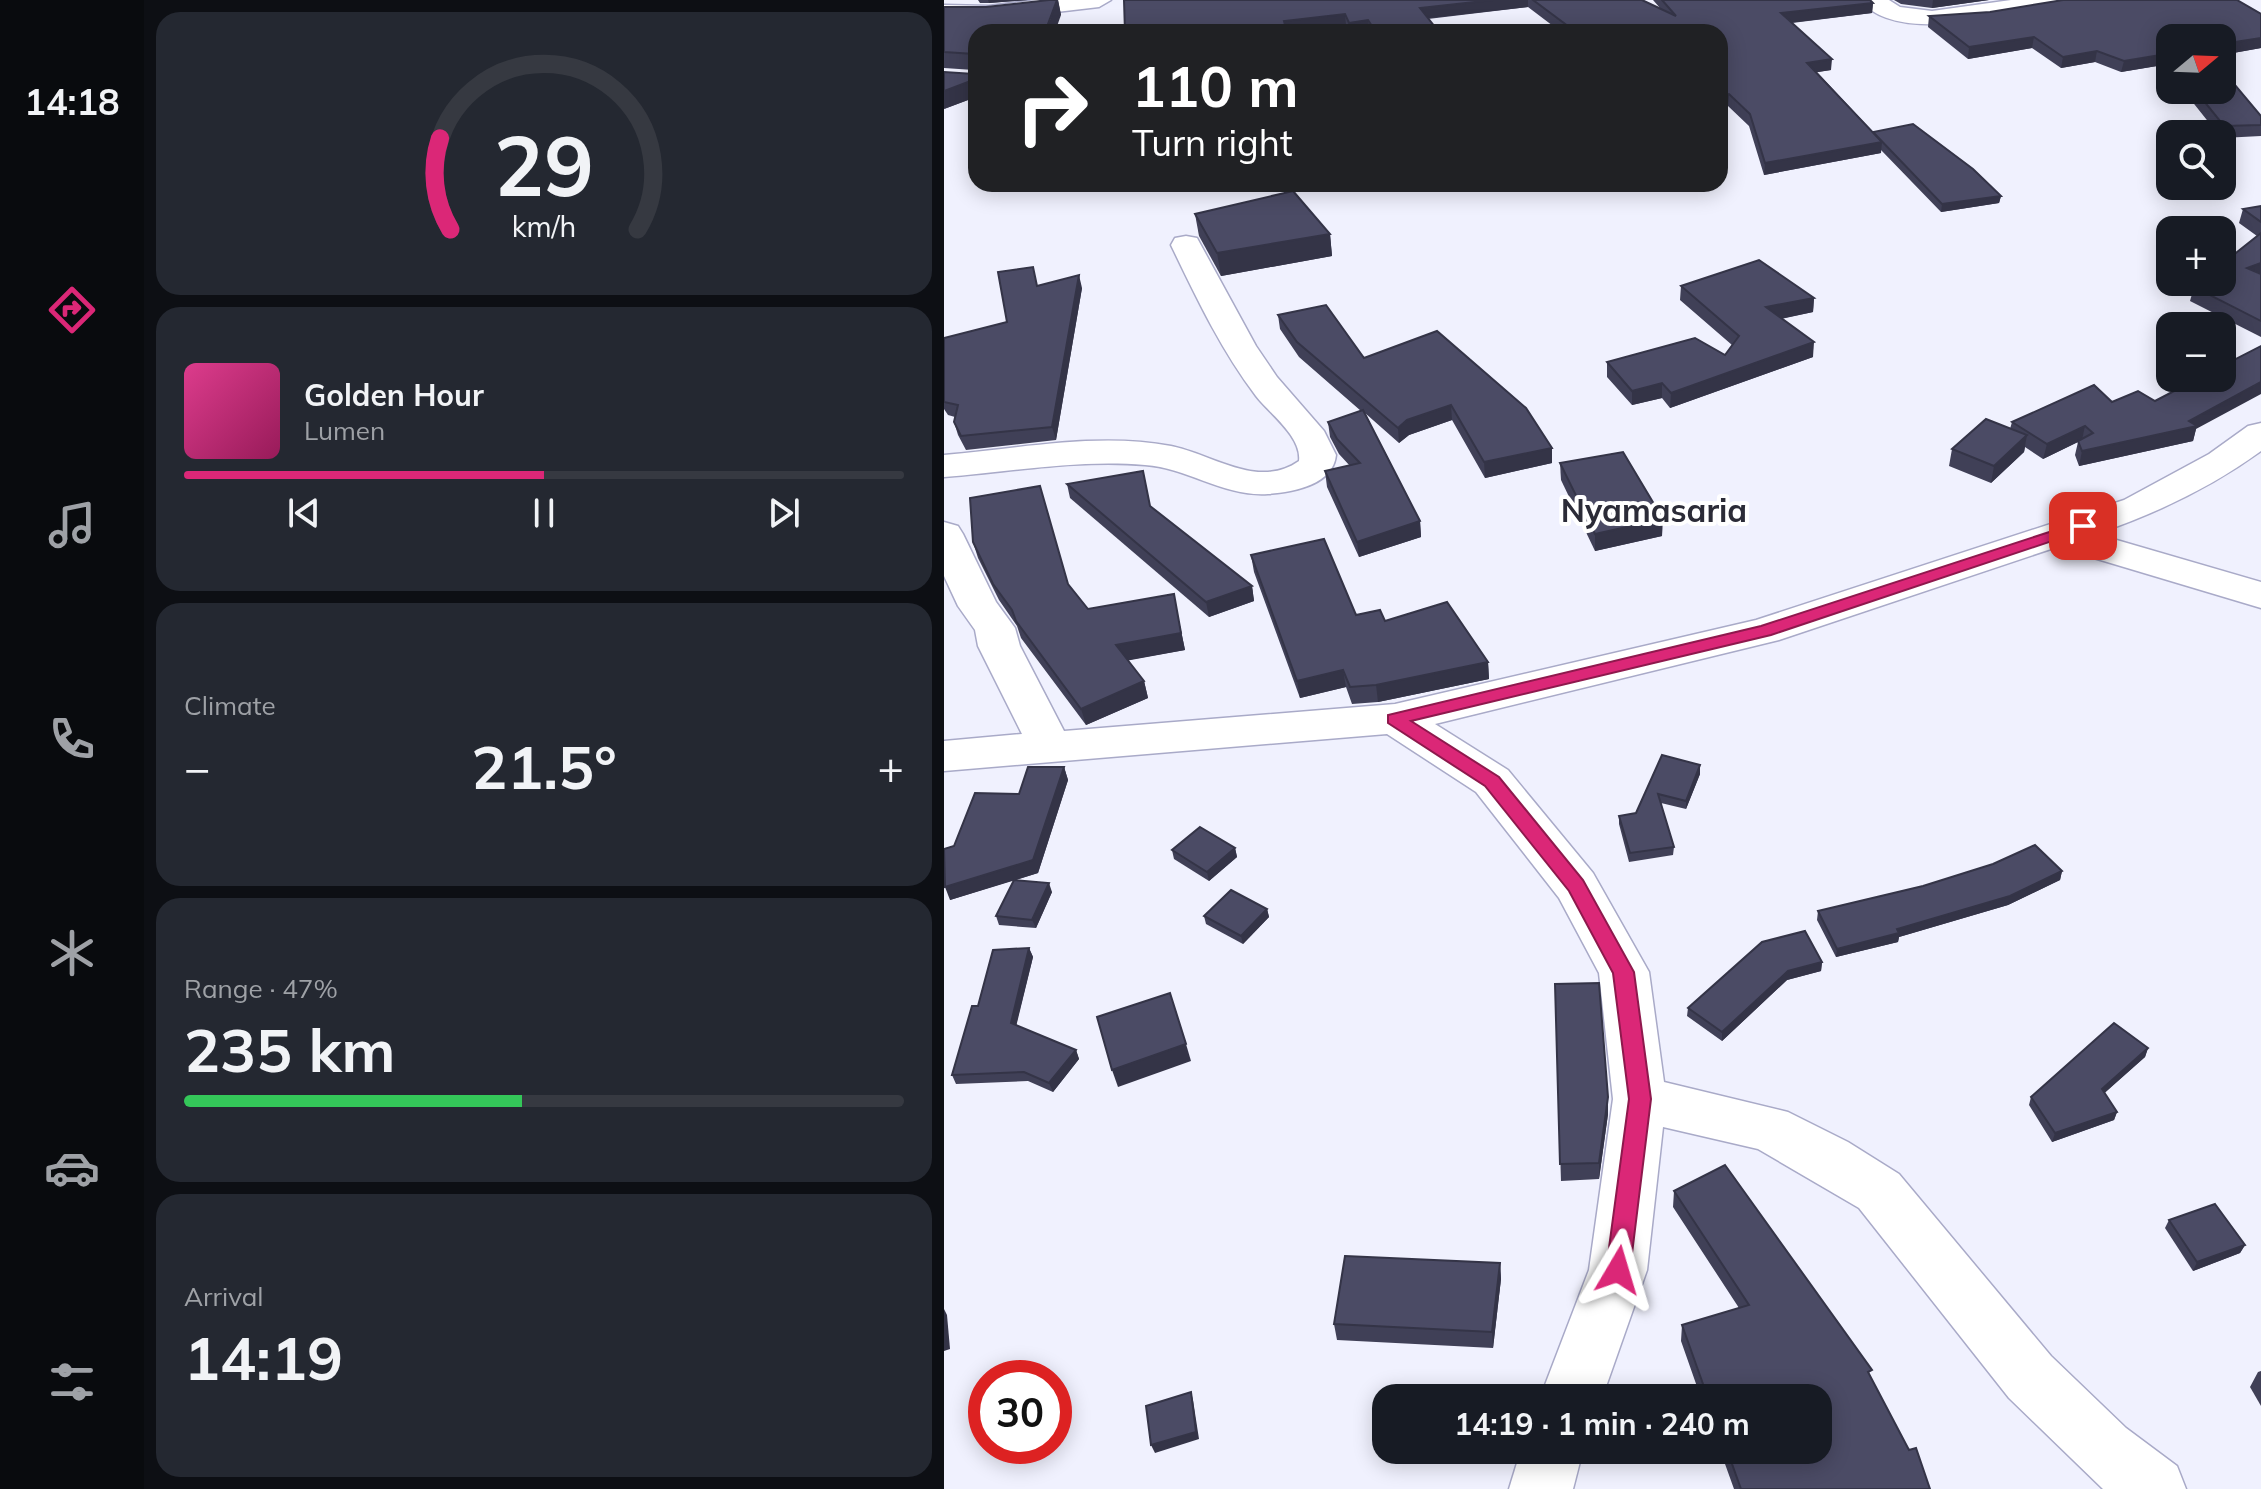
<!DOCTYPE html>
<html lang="en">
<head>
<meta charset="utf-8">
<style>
	body { margin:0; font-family:Mulish,sans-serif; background:#242831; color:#f1f3f6; height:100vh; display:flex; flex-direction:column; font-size:30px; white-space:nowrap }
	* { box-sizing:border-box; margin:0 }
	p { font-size:26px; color:#9ea1a6 }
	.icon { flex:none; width:44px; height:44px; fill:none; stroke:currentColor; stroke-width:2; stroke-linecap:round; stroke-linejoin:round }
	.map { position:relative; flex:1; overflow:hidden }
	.details { display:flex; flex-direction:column; gap:12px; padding:12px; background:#0d0f14; width:800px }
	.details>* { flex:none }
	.top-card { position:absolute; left:24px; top:24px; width:760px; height:168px; border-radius:24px; box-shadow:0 4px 20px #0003; background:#202124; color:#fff; overflow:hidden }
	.needle { width:52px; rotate:71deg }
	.buttons { position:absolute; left:1212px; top:24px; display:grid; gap:16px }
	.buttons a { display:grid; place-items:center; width:80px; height:80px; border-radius:16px; background:#171b24; box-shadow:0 4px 20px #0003; font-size:40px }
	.speed { position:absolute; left:24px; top:1360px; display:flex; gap:16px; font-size:40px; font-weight:700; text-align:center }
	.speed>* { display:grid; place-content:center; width:104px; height:104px; border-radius:50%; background:#171b24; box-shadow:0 4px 20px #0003; line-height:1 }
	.speed .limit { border:12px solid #d22; background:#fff; color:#111 }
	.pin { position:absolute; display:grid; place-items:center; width:68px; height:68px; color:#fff; margin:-34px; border-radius:16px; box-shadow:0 4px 12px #0006 }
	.me { position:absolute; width:88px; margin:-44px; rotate:7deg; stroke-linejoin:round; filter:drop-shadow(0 0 6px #0008) }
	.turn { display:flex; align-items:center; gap:28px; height:168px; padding:0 32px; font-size:36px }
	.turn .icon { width:104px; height:104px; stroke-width:2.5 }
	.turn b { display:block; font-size:56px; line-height:68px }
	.big { font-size:60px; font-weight:700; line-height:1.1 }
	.details .card { flex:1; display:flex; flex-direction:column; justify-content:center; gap:12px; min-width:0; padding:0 28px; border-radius:24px; background:#242831 }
	.details .dial { align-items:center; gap:0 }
	.dial svg { height:208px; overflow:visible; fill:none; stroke:#363941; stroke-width:7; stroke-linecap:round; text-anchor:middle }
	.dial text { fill:#f1f3f6; stroke:none }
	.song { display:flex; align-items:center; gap:24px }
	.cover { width:96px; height:96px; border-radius:12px; background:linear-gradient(135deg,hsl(330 70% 55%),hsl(330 70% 35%)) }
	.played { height:8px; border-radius:4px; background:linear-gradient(90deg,#db2777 50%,#363941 50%) }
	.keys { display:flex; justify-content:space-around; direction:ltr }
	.heat { display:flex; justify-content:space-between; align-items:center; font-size:44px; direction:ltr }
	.charge { height:12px; border-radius:6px; background:linear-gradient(90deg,#34c759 47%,#363941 0) }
	.trip { position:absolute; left:428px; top:1384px; width:460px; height:80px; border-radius:24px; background:#171b24; box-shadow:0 4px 20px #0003; font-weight:700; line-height:80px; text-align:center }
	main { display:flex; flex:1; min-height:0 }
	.tabs { display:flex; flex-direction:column; width:144px; justify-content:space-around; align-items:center; background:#090b0e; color:#9ea1a6 }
	.tabs .icon { width:56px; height:56px }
	.tabs .current { color:#db2777 }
	.tabs b { font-size:36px; color:#f1f3f6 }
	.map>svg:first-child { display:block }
</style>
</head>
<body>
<main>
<nav class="tabs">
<b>14:18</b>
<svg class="icon current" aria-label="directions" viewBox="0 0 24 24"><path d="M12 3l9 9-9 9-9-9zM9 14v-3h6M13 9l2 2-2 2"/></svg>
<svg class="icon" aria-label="music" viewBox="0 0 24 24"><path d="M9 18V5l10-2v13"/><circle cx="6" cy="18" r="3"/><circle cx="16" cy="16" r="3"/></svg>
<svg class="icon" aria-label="phone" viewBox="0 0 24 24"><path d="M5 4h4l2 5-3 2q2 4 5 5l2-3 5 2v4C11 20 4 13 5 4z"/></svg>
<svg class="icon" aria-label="climate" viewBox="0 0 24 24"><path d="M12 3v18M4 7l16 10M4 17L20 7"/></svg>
<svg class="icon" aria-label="car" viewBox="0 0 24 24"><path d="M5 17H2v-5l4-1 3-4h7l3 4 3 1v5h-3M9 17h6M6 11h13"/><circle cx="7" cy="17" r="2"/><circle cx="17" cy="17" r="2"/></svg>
<svg class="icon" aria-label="filters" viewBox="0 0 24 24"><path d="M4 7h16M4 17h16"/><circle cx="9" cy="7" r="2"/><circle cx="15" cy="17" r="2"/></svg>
</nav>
<section class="details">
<div class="card dial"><svg viewBox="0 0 100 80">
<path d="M14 69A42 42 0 1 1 86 69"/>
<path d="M14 69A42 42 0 0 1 10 34" stroke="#db2777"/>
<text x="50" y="56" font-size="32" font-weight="700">29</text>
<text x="50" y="72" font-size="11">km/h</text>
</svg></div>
<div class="card">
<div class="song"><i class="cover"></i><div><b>Golden Hour</b><p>Lumen</p></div></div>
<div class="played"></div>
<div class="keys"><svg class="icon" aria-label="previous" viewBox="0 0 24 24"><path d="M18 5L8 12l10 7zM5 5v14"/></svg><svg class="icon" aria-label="pause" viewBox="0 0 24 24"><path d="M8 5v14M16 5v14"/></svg><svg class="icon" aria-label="next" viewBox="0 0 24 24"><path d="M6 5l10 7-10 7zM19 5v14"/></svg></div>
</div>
<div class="card"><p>Climate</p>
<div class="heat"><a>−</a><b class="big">21.5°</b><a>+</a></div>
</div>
<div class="card"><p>Range · 47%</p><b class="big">235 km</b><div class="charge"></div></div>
<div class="card"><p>Arrival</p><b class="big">14:19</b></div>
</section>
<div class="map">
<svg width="1317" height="1489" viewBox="0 0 1317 1489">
	<rect width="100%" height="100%" fill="#f0f1fe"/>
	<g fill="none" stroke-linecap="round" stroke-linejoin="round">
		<g stroke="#a9aac8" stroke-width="3">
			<g id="minor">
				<path d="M93,0H167L155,7L45,20L0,19V5L45,6Z"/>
				<path d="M917,0H945L956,7L988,11L1067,0H1134L1122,7C1073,14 949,46 917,0Z"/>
				<path d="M242,236L253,238L312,346L333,377L380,431L392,455C389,485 349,492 324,494C280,497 244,468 201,465C134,459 66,472 0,477V455C74,449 153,432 227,446C268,454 314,490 355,461C358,437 326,414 312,396C277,350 252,297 227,245L231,238Z"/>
				<path d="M1317,423V451C1266,488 1211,514 1152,534L1317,582V608L1113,547L835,640L491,724L564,770L649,873L705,972L720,1082L844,1112L904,1142L955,1174L1107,1356L1182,1428L1233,1466L1242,1489H1159L1065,1398L915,1208L814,1149L719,1127L703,1270L658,1398H596L645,1270L669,1099L655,973L615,898L532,792L443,734L0,771V741L78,734L34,646L31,630L14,606L0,576V522L14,526L19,534L52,602L71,628L76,646L120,731L451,704L812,620L1180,500L1265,454L1304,426Z"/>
				<path d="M577,1450H639L629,1489H565Z"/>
			</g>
		</g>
		<use href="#minor" fill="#fff" fill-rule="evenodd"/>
	</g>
	<g fill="#404057">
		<path d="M34,0H84L45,3H36Z"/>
		<path d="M114,0L117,15L32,32V97L0,109L30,74V70L0,68V7H42Z"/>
		<path d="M180,0H698L716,8L709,0H926L929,3L928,13L848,23L887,70L873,72L929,132L1057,196L1055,203L997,212L937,150V153L820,175L805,126L784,106L776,107V32H617L584,7L484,19L495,32H405L402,25L344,32H181Z"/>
		<path d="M950,0H1045L988,8L957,4Z"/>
		<path d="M1119,0H1293L1317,14V48L1278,55V38H1226V74L1219,65L1177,72L1151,62L1117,68L1088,48L1024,59L984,27L985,16L1046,12Z"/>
		<path d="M1239,90H1278L1317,116V136L1278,138V134H1274Z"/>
		<path d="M1317,206V337L1246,301L1250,287L1313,236L1295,223L1299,209Z"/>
		<path d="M251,214L386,234L388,256L277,276L255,236Z"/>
		<path d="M94,286L138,288L112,440L22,450L14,435L10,422L11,417L4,415L0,409V338L63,322Z"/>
		<path d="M737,286L870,298L869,312L837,319L869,357L726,408L718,398L688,405L663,377V362L781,355L788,345L736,300Z"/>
		<path d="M334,315L420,358L493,331L608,463L541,478L508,420L465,435L455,443L421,413L476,521L477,537L415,557L383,487L381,471L406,466L395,454L386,437L384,422L417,411L355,357L336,329Z"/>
		<path d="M1168,402L1252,429L1249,441L1135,466L1131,455L1134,442L1099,459L1081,447L1080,452L1047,483L1005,466L1008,449L1066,429L1068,422Z"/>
		<path d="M616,463L718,536L651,551L617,480Z"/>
		<path d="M123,484L308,586L310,601L265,617L126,498Z"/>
		<path d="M29,542L124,584L144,609L233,611L241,650L184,660L200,681L204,698L142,725L77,638L73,626L55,600L34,558Z"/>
		<path d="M307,555L412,615L441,621L544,662L545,679L434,702L408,704L402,687L356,698L310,572Z"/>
		<path d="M718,755L756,774L742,809L717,803L730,847L729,855L685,862L675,824V816L692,813Z"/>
		<path d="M120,767L124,780L94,873L72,880L108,892L92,928L55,925L52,916L70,880L6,900L10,846L75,794Z"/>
		<path d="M291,848L293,857L265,881L230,859L228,850Z"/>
		<path d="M1118,871L1116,880L1064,905L955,937L954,942L892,957L873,920L874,911Z"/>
		<path d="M323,909L325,917L299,944L262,924L260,916Z"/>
		<path d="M85,948L89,957L72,1025L132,1050L135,1059L109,1092L84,1081L12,1084L8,1075L34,1006Z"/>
		<path d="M878,962L877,971L843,980L778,1041L743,1016L744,1008Z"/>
		<path d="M611,984L664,1114L655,1179L617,1181Z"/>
		<path d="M1204,1048L1201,1057L1160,1093L1173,1112L1170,1120L1108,1142L1085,1105L1087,1097Z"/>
		<path d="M730,1191L926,1377L986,1489H790L776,1450H874V1398H757L737,1341L738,1325L795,1308L729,1207Z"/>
		<path d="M1225,1220L1301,1245L1296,1253L1249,1271L1221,1228Z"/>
		<path d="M556,1263L557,1279L549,1348L393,1340L390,1324Z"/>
		<path d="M1317,1371V1406L1306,1387L1314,1372Z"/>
	</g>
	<g fill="#343447">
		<path d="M44,0H84L45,3Z"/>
		<path d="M114,0L117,15L111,32H101Z"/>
		<path d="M549,0H584V7L477,19L476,8Z"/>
		<path d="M989,0H1045L988,8Z"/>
		<path d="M929,3L928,13L836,24L837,13Z"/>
		<path d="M401,14L402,25L341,32L340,21Z"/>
		<path d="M424,20L426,31L406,32L405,23Z"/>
		<path d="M1090,37L1088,48L1024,59L1025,47Z"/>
		<path d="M1317,38V48L1278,55V44Z"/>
		<path d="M1153,51L1151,62L1117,68L1119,57Z"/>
		<path d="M1222,54L1219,65L1177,72L1180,61Z"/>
		<path d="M888,59L887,70L862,74L863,63Z"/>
		<path d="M32,79V97L0,109V91Z"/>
		<path d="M785,94L784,106L776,107V96Z"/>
		<path d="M938,142L937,153L820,175L821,163Z"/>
		<path d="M1057,196L1055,203L997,212L998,204Z"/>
		<path d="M386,234L388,256L277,276L273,253Z"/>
		<path d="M1317,263V276L1303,268Z"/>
		<path d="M135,275L138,288L112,440L108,427Z"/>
		<path d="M870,298L869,312L821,322L822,307Z"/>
		<path d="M870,342L869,357L726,408L727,393Z"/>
		<path d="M1317,382V394L1252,429L1249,441L1135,466L1138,451L1245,421Z"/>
		<path d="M718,383V398L688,405V391Z"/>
		<path d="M507,405L508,420L465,435L455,443L454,428L463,420Z"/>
		<path d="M1141,426L1138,440L1099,459L1103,444Z"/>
		<path d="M1083,435L1080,452L1047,483L1050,466Z"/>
		<path d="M608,448V463L541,478L540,462Z"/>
		<path d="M719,519L718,536L651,551V534Z"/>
		<path d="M476,521L477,537L415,557L413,542Z"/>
		<path d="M308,586L310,601L265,617L262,602Z"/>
		<path d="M233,611L241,650L176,662L172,645Z"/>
		<path d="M544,662L545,679L434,702L432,685Z"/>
		<path d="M399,670L402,687L356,698L353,681Z"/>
		<path d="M200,681L204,698L142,725L137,709Z"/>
		<path d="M756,765V774L742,809V801Z"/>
		<path d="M120,767L124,780L94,873L6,900L1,887Z"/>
		<path d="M291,848L293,857L265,881L263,872Z"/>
		<path d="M1118,871L1116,880L1064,905L955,937L954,942L892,957L893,949Z"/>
		<path d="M105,883L108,892L92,928L88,920Z"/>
		<path d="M323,909L325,917L299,944L297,936Z"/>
		<path d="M85,948L89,957L71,1031L67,1023Z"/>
		<path d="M878,962L877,971L843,980L778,1041V1032L844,971Z"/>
		<path d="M242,1044L247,1061L174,1087L168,1070Z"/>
		<path d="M1204,1048L1201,1057L1155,1098L1158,1089Z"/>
		<path d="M132,1050L135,1059L109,1092L105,1083Z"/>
		<path d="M664,1097V1114L655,1179V1163Z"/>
		<path d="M1173,1112L1170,1120L1108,1142L1111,1133Z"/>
		<path d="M1301,1245L1296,1253L1249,1271L1253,1262Z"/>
		<path d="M556,1263L557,1279L549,1348L548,1332Z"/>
		<path d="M0,1309L3,1315L6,1349L0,1351Z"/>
		<path d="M247,1392L249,1400L255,1439L211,1453L207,1445Z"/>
	</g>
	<g fill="#4b4b65" stroke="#343447" stroke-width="2">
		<path d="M105,0H113L101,32H32V79L0,91V72L30,74V54L0,52V7H42Z"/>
		<path d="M180,0H549L476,8L495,32H432L424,20L405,23L401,14L340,21L343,32H292L291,30L273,32H212L211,30L181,32Z"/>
		<path d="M589,0H698L732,16L718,0H926L929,3L837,13L888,59L863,63L938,142L821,163L806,114L785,94L776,96V32H632Z"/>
		<path d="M1119,0H1293L1317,14V38L1278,44V38H1226V59L1222,54L1180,61L1153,51L1119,57L1090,37L1025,47L985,16L1046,12Z"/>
		<path d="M1278,72L1281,73L1317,116V125L1280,126L1251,90H1278Z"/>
		<path d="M969,124L1029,169L1057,196L998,204L929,132Z"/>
		<path d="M349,191L386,234L273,253L251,214Z"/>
		<path d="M1317,206V222L1299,209Z"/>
		<path d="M1317,233V263L1303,268L1317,274V321L1250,287L1256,282H1278V264Z"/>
		<path d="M815,260L870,298L822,307L870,342L727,393L718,383L688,391L663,362L751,338L781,355L795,336L737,286Z"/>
		<path d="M89,267L93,286L135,275L108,427L17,436L10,422L14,405L0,402V338L63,322L54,272Z"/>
		<path d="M382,305L420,358L493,331L582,408L608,448L540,462L507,405L463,420L454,428L353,342L334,315Z"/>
		<path d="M1317,346V382L1245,421L1253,426L1138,451L1134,441L1149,433L1141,426L1103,444L1068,422L1150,385L1168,402L1194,391L1211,401L1255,378H1278V366Z"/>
		<path d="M419,410L476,521L413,542L381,471L416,463L393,439L384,422Z"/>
		<path d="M1042,419L1083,435L1050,466L1008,449Z"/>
		<path d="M679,452L719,519L651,534L616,463Z"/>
		<path d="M199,471L206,506L308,586L262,602L123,484Z"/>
		<path d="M96,486L124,584L144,609L230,594L237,633L172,645L200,681L137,709L72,621L68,610L49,584L29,542L26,498Z"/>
		<path d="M380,539L412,615L436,610L441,621L503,602L544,662L432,685L406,687L399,670L353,681L307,555Z"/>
		<path d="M718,755L756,765L742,801L714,794L730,847L686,853L675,816L692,813Z"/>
		<path d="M84,767H120L89,860L1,887L0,849L10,846L31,793L75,794Z"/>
		<path d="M256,827L291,848L263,872L228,850Z"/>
		<path d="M1091,845L1118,871L1066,896L953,929L955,933L893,949L874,911L979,886L1049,864Z"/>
		<path d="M70,880L105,883L88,920L52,916Z"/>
		<path d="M287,890L323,909L297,936L260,916Z"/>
		<path d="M861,931L878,962L844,971L778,1032L744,1008L818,942Z"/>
		<path d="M85,948L67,1023L132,1050L105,1083L80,1072L8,1075L28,1006H34L49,950Z"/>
		<path d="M655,983L664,1097L655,1163L616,1164L611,984Z"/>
		<path d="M226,993L242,1044L168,1070L153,1017Z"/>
		<path d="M1170,1023L1204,1048L1158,1089L1173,1112L1111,1133L1087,1097Z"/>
		<path d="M781,1165L928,1370L924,1372L965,1450L972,1448L986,1489H797L783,1450H874V1398H764L738,1325L805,1305L730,1191Z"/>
		<path d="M1271,1204L1301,1245L1253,1262L1225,1220Z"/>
		<path d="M401,1256L556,1263L548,1332L390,1324Z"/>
		<path d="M0,1320L2,1341L0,1342Z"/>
		<path d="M247,1392L252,1432L207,1445L202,1406Z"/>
	</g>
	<path fill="#db2777" stroke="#8e194d" stroke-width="2" d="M1139,521L1147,526L1144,529L827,635L467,721L555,777L639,880L690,972L707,1099L686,1270L683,1278L674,1281L666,1278L662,1270L685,1099L669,973L625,891L541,786L444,723V715L817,626Z"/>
	<g text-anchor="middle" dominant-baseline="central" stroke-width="8" stroke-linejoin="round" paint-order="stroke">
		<g font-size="32" font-weight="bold" fill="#2b2b37" stroke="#fff">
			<text x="710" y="510">Nyamasaria</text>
		</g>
	</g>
</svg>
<div class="buttons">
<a><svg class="needle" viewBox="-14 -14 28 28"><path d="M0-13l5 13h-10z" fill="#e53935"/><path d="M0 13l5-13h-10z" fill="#9ea1a6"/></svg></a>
<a><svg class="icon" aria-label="search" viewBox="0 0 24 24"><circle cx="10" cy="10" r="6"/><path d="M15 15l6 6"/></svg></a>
<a>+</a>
<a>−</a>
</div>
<div class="speed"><div class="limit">30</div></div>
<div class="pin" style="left:1139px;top:526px;background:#d93025"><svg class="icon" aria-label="arrive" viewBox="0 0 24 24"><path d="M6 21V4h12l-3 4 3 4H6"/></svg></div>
<svg class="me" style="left:674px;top:1270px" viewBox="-20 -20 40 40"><path d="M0-17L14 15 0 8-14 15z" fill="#db2777" stroke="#fff" stroke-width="4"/></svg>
<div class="trip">14:19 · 1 min · 240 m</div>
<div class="top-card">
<div class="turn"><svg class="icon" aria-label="right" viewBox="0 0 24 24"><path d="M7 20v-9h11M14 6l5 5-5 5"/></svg><div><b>110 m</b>Turn right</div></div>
</div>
</div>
</main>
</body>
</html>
